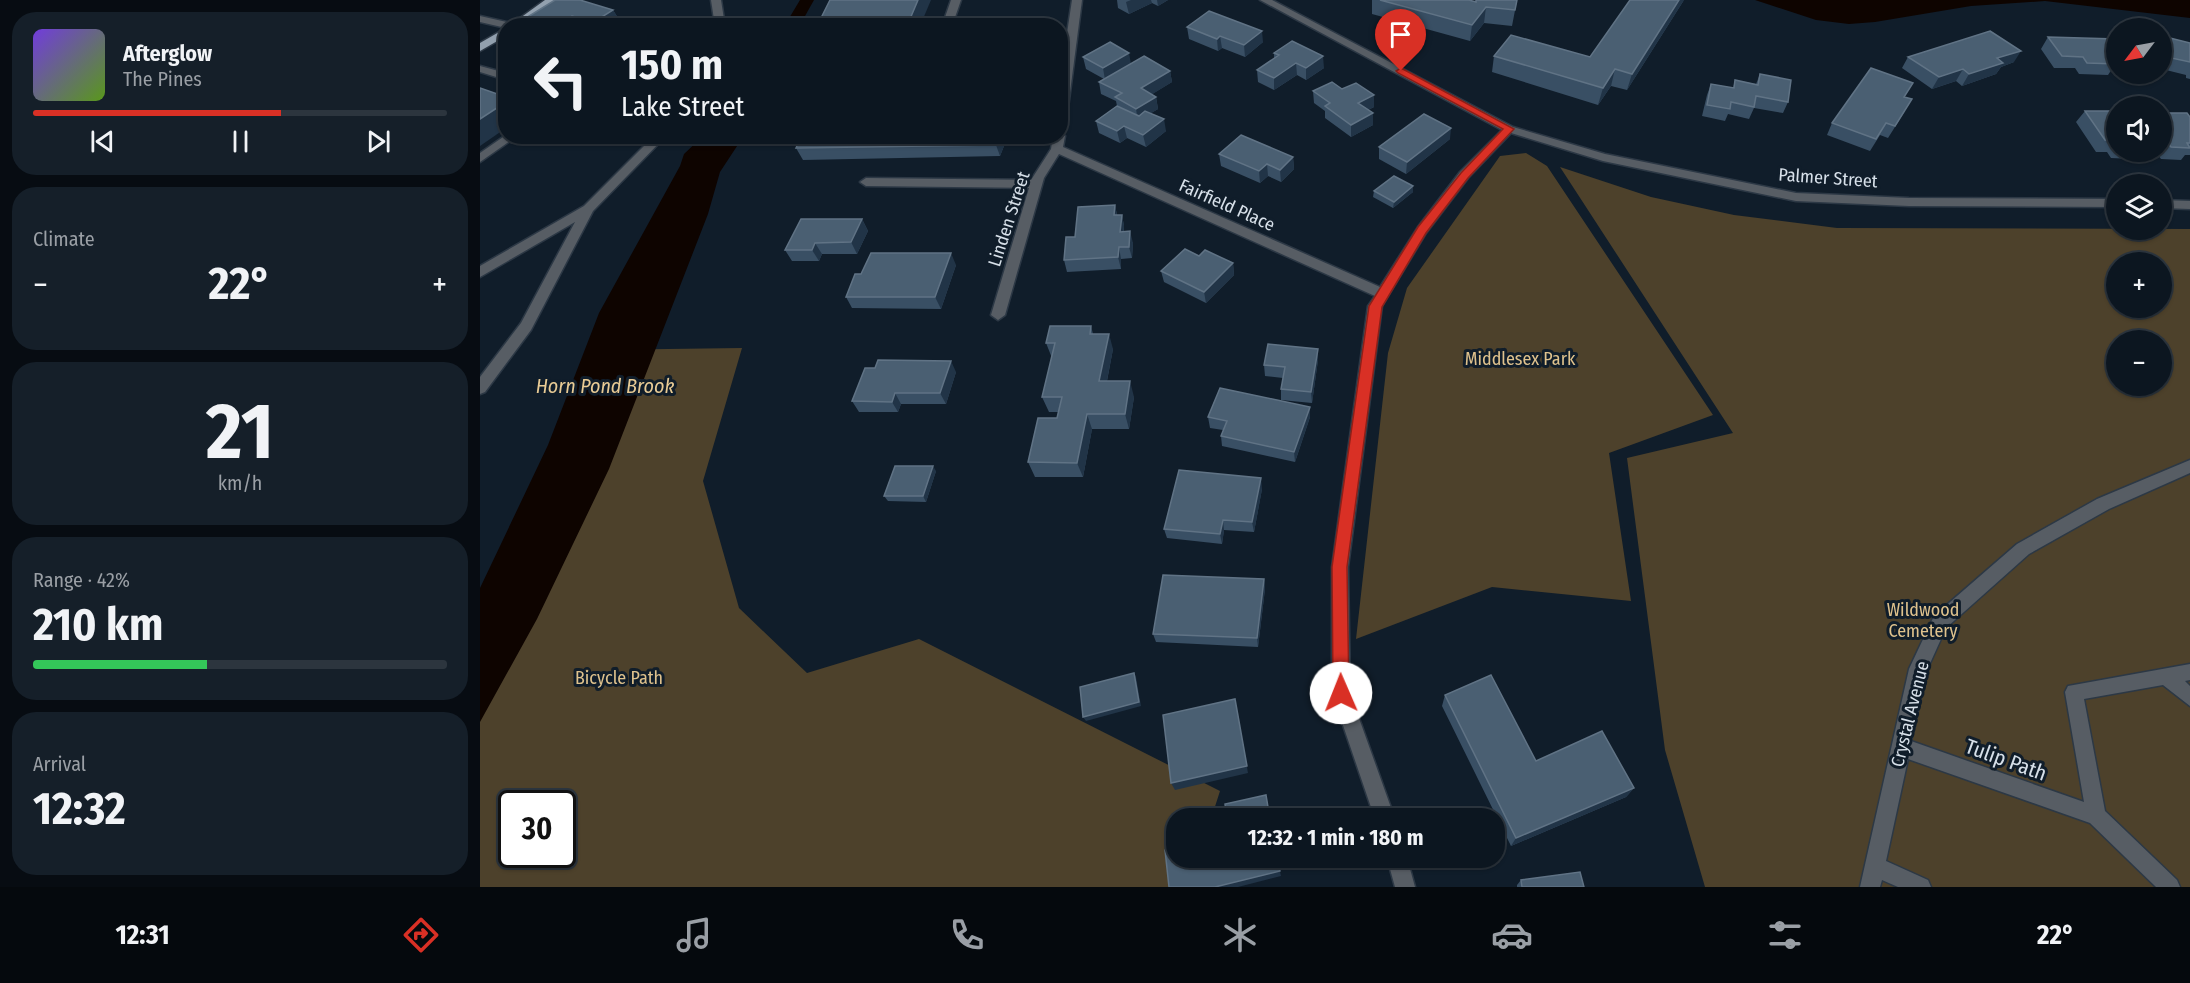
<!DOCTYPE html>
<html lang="en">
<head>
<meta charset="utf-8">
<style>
	body { margin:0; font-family:"Fira Sans Condensed",sans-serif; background:#151f29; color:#f1f3f6; height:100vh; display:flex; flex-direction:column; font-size:22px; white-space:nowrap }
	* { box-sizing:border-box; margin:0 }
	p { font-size:20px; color:#9a9fa5 }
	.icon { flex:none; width:33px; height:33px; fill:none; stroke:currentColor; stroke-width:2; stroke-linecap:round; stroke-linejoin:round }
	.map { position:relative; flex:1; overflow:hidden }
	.details { display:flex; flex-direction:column; gap:12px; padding:12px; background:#070c12; width:480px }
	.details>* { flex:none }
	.hud { position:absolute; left:18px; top:18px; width:570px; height:126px; border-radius:24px; box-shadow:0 2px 4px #0004,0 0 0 2px #2c353e; background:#0c1620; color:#f1f3f6; overflow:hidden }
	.needle { width:39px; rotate:238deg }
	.buttons { position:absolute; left:1626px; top:18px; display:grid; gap:12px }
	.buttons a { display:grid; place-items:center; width:66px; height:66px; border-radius:50%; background:#0c1620; box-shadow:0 2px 4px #0004,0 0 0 2px #2c353e; font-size:30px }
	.speed { position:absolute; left:18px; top:790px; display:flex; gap:12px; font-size:30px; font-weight:700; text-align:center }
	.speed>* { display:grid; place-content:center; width:78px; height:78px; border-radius:50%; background:#0c1620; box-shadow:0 2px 4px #0004,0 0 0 2px #2c353e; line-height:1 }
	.speed .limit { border:3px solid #111; border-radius:9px; background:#fff; color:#111 }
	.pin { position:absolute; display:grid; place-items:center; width:51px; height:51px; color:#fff; margin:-62px -26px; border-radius:50% 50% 50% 0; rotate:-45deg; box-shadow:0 0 6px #0007 }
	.pin .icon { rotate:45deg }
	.me { position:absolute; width:66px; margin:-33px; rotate:359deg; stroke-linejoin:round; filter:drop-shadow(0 0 4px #0008) }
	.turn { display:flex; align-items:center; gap:21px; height:126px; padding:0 24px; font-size:27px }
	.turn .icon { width:78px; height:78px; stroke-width:2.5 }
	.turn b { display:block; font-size:42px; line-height:51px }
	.big { font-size:45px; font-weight:700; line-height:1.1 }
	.details .widget { flex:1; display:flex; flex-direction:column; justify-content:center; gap:9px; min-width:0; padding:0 21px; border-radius:24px; background:#151f29 }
	.details .dial { align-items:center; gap:0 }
	.dial b { font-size:78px; line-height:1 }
	.song { display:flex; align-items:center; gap:18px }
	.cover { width:72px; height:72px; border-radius:9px; background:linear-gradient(135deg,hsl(260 70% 55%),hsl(90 70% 35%)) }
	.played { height:6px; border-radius:3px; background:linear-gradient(90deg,#d93025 60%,#2c353e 60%) }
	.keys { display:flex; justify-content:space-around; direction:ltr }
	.heat { display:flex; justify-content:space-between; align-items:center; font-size:33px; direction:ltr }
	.charge { height:9px; border-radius:4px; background:linear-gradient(90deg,#34c759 42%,#2c353e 0) }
	.trip { position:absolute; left:686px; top:808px; width:339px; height:60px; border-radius:24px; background:#0c1620; box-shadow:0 2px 4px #0004,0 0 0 2px #2c353e; font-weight:700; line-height:60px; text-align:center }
	.tab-bar { display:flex; height:96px; justify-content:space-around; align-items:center; background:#05090d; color:#9a9fa5 }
	.tab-bar .icon { width:42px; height:42px }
	.tab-bar .selected { color:#d93025 }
	.tab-bar b { font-size:27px; color:#f1f3f6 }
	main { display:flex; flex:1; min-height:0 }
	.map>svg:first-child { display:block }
</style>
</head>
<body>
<main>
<section class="details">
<div class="widget">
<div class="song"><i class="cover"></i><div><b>Afterglow</b><p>The Pines</p></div></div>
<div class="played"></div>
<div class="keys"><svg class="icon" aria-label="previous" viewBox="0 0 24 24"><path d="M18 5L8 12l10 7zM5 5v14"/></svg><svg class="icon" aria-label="pause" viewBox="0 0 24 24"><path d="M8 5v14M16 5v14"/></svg><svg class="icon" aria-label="next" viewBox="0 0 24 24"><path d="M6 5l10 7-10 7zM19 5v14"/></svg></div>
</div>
<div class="widget"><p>Climate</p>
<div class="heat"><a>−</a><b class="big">22°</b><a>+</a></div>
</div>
<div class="widget dial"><b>21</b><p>km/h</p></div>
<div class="widget"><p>Range · 42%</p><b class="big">210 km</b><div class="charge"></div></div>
<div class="widget"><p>Arrival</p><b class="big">12:32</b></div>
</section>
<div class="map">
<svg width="1710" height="887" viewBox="0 0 1710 887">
	<rect width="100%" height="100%" fill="#101d2a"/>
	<g fill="#4d412b" fill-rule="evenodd">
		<path d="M1046,153L1067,166L1233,415L1129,453L1151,601L1012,587L876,639L908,353L927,288L1020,156Z"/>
		<path d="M1080,167L1171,197L1254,215L1357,228L1710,229V887H1225L1185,750L1147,458L1253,433ZM1636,262H1682V308H1636ZM1636,340H1682V386H1636Z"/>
		<path d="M262,348L223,481L259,608L327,673L439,639L740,791L731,819H696V858L709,887H0V633L113,350ZM32,804H82V855H32Z"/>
	</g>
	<g fill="#0e0400">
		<path d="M320,0H334L320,25H305Z"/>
		<path d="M1275,0H1710V18L1565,1L1491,6L1395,22L1369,24L1336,20Z"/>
		<path d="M223,136L263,137L240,172L228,214L129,469L57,619L0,722V588L68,445L119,313L200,166L204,154Z"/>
	</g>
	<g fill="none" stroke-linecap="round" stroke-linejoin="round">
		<g stroke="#2c3845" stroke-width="3">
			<g id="minor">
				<path d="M231,0H241L245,26H235Z"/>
				<path d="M471,0H481L472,26H462Z"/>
				<path d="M592,0H602L586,123L580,126V80Z"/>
				<path d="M780,0H792L1033,127L1125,154L1316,193L1429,198L1636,199V207L1429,206L1316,201L1123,161L1031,133L988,178L946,233L902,306L868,567L870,693L915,819H895L852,693V567L888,306L895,296L579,154L564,178L525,315L518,320L511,315L549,188L386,186L380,182L386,178L551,180L571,149L573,136H580V133L585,136L583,147L900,287L938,227L980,172L1022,130Z"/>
				<path d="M0,16L35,24L36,26H26V28L0,22Z"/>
				<path d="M0,66L26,73V80L0,72Z"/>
				<path d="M26,135L37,136L0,162V153Z"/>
				<path d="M174,136H186L113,211L51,330L5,392L0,394V377L41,323L95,222L0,277V266L104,206Z"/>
				<path d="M1682,200L1710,201V209L1682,208Z"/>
				<path d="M1710,460V473L1629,509L1549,554L1466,628L1447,670L1431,741L1604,802L1585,692L1588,686L1710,664V680L1705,681L1710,686V706L1683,685L1604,699L1625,811L1697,880L1700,887H1676L1610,823L1428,759L1406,861L1448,880L1451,887H1418L1402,880L1400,887H1380L1429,669L1454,616L1537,544L1617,499Z"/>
				<path d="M907,858H927L935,887H915Z"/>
			</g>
		</g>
		<g stroke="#2c3845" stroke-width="3">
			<g id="major">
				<path d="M65,0H76L41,26H29Z"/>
				<path d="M26,28V36L0,51V43Z"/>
			</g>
		</g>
		<use href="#minor" fill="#575d64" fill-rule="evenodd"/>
		<use href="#major" fill="#92a0ae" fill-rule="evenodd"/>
	</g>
	<g fill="#394f64">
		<path d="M637,0H688L678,6L672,3L649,14L638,8Z"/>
		<path d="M892,0H989L996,2L1037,0L1032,26L1004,23L990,41L892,14Z"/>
		<path d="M1204,0L1147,90L1131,86L1118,105L1012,72L1014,56L1110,57Z"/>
		<path d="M133,10L143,26H44L41,21Z"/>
		<path d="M707,27L783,42L765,57L742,48L738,51L709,39Z"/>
		<path d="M1682,36L1710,43V79L1706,78V75L1682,69Z"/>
		<path d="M1568,37L1636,39V70L1632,69L1628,75L1599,74L1595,68H1574L1561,49Z"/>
		<path d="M794,53L844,68L826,80L817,75L794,90L778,82L777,70L794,59Z"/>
		<path d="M603,57L651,64L690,71L692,82L672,94L676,97L678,109L671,113L686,131L666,147L647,138L640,143L619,133L616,121L637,106L636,101L621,94L619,82L624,79L606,69Z"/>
		<path d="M1428,57L1534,62L1521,67L1516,74L1482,86L1476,81L1452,89L1422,68Z"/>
		<path d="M1280,74L1308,102L1303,113L1274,108L1269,119L1248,114L1245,121L1222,116L1227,95L1231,84L1253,88L1255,80L1276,84Z"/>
		<path d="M862,89L894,95V107L888,110L893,125L871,137L845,118V111L834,103L833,91Z"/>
		<path d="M1425,97V111L1408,138L1400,135L1390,151L1347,135L1352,123Z"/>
		<path d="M1605,111H1636V152H1682V113L1710,117V155H1705L1701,160L1681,159L1677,154L1656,153L1652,159L1631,158L1627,152H1616L1596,122Z"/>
		<path d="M322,136H528L520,156L323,160L316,148Z"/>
		<path d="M970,139L926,174L899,159V147Z"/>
		<path d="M739,154L813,157L814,169L801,182L788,176L780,183L741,166Z"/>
		<path d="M933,186V192L913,208L893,197L894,191Z"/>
		<path d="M635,205L637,215H642L644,226V232L653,243L652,258L641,259V269L587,272L584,260L595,237Z"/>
		<path d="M382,219L388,231L377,254H342L339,261H312L305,250Z"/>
		<path d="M719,256L753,263L754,275L726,303L684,282L681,271Z"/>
		<path d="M476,265L461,309L372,308L366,297L381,274Z"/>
		<path d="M611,326L613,334L633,349L627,381L654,397L649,429H612L603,477H555L548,462L577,418L578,412H569L562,397L572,358L566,343Z"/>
		<path d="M838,360L832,403L801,400V389L803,378L785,376L784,365Z"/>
		<path d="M476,372L466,404H421L418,412H379L372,401Z"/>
		<path d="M728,417H830L815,462L742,446L741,436L743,430L730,428Z"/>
		<path d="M456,471L446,502L408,501L404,496Z"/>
		<path d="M782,489L774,532L744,530L742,544L687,538L684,529Z"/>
		<path d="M784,579L785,589L778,647L676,642L673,634Z"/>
		<path d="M965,695L1056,761L1154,788L1146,797L1031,846L962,706Z"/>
		<path d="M1041,880L1104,887H1037V885Z"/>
	</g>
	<g fill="#213447">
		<path d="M438,0H451L440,26H427Z"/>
		<path d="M651,0H671L672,3L649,14L646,2Z"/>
		<path d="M677,0H688L678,6Z"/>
		<path d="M1199,0H1204L1147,90L1152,74Z"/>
		<path d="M1006,7L1004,23L990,41L992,25Z"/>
		<path d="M133,10L143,26H117L114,22Z"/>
		<path d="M92,16L98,26L85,21Z"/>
		<path d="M782,31L783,42L765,57L764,45Z"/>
		<path d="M740,36L742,48L738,51L737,39Z"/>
		<path d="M1541,51L1534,62L1521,67L1516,74L1482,86L1489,74L1517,58Z"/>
		<path d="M649,53L651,64L625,80L623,68Z"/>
		<path d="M843,56L844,68L826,80V68Z"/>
		<path d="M816,63L817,75L794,90V78Z"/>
		<path d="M1135,69L1131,86L1118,105L1123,88Z"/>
		<path d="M1483,69L1476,81L1452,89L1459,77Z"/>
		<path d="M690,71L692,82L663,100L661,88Z"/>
		<path d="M894,95V107L878,115V103Z"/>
		<path d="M676,97L678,109L658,121L656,109Z"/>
		<path d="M26,102V128L0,146V119Z"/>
		<path d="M893,113V125L871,137V125Z"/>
		<path d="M684,119L686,131L666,147L663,135Z"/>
		<path d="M644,126L647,138L640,143L637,131Z"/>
		<path d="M971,128L970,139L926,174L927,162Z"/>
		<path d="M520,136H528L520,156L516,145Z"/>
		<path d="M813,157L814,169L801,182L800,170Z"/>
		<path d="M787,164L788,176L780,183L779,171Z"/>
		<path d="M933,186V192L913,208L914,202Z"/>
		<path d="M635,205L637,216L634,215Z"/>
		<path d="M642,215L644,226L643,244L640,232Z"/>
		<path d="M382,219L388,231L377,254L371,242Z"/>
		<path d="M650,231L653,243L652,258L649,247Z"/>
		<path d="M335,243L342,254L339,261L332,250Z"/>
		<path d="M639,247L641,259V269L638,257Z"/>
		<path d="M471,253L476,265L461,309L455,297Z"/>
		<path d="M753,263L754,275L726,303L724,292Z"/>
		<path d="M629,334L633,349L624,396L619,381Z"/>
		<path d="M838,349V360L832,403L831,392Z"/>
		<path d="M471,361L476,372L466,404L460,393Z"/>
		<path d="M650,381L654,397L649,429L645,414Z"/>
		<path d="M415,393L421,404L418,412L412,402Z"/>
		<path d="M830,407V417L815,462L814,452Z"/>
		<path d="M607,414L612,429L603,477L597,463Z"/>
		<path d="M453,466L456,471L446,502L443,496Z"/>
		<path d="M781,478L782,489L774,532L772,522Z"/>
		<path d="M743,520L744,530L742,544L740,534Z"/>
		<path d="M784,579L785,589L778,647L777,638Z"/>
		<path d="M654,673L656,677L661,706L606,721L603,717Z"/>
		<path d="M755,699L768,773L695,790L691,783Z"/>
		<path d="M1154,788L1146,797L1031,846L1036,838Z"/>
		<path d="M797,858L801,876L758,887H735Z"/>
	</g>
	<g fill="#4a5f72" stroke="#607385" stroke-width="1.5">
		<path d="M75,0H100L133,10L114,22L92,16L85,21L104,26H57L41,21Z"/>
		<path d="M350,0H438L427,26H337Z"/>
		<path d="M900,0H989L996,2V0H1037L1035,10L1006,7L992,25Z"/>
		<path d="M1150,0H1199L1152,74L1135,69L1123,88L1014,56L1031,35L1110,57Z"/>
		<path d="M729,11L782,31L764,45L740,36L737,39L707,27Z"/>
		<path d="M1510,31L1541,51L1517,58L1523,63L1489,74L1483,69L1459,77L1428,57Z"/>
		<path d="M1682,36L1710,43V62L1682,56Z"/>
		<path d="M1568,37L1636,39V58H1632L1636,64L1607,63L1603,57L1582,56Z"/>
		<path d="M812,41L843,56L826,68L816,63L794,78L777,70L799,55L794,53Z"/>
		<path d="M630,42L649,53L623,68L603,57Z"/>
		<path d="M664,56L690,71L661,88L676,97L656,109L635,97L642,93L619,82Z"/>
		<path d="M1391,68L1433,83L1424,97L1432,99L1415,126L1406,123L1396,139L1352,123Z"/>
		<path d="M1280,74L1311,80L1308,102L1276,96L1274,107L1251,102L1250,109L1227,105L1231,84L1254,88L1255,80L1278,85Z"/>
		<path d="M852,82L862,89L876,83L894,95L878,103L893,113L871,125L845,106L850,103L833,91Z"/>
		<path d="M0,88L26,97V102L0,119Z"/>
		<path d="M637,106L659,116L665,111L684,119L663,135L644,126L637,131L616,121Z"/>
		<path d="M1605,111H1636V141L1625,140Z"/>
		<path d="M1682,113H1707L1710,117V143H1707L1710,148L1691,147L1687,142H1682Z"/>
		<path d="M944,114L971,128L927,162L899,147Z"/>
		<path d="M761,135L813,157L800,170L787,164L779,171L739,154Z"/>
		<path d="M322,136H520L516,145L316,148Z"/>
		<path d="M914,176L933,186L914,202L894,191Z"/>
		<path d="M635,205L634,215H642L640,232L650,231L649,247H639L638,257L584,260L586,237H595L598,207Z"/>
		<path d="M321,219H382L371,242L335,243L332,250H305Z"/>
		<path d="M705,249L719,256L725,250L753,263L724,292L681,271Z"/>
		<path d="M391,253H471L455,297H366L375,274H381Z"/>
		<path d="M570,326H611L610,334H629L619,381H650L645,414H607L597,463L548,462L558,418H577L582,397H562L575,343H566Z"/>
		<path d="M788,344L838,349L831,392L801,389L805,367L784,365Z"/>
		<path d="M398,360L471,361L460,393H415L412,402L372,401L385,368H395Z"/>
		<path d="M740,388L830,407L814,452L741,436L747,421L728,417Z"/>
		<path d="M415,466H453L443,496H404Z"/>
		<path d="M699,470L781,478L772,522L743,520L740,534L684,529Z"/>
		<path d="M683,575L784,579L777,638L673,634Z"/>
		<path d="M654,673L659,702L603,717L600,687Z"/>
		<path d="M1011,675L1056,761L1122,731L1154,788L1036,838L965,695Z"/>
		<path d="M755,699L767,766L691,783L683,715Z"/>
		<path d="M786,795L790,819H747L745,804Z"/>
		<path d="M696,847V858H797L800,871L735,887H689L685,850Z"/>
		<path d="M1100,872L1104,887H1042L1041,880Z"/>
	</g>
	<path fill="#d93025" stroke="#8d1f18" stroke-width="1.5" d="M921,68L1034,129L988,178L946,233L902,307L867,567L869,693L867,699L861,701L856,699L853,693L852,567L889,306L938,227L981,173L1023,129L918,73L916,71Z"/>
	<g text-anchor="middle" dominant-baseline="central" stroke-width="6" stroke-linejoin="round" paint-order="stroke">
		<g font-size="18" fill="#d7e0e9" stroke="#101d2a">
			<text transform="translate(1348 178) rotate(4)">Palmer Street</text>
			<text transform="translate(747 205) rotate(24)">Fairfield Place</text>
			<text transform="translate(529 219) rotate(-72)">Linden Street</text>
			<text transform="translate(1430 714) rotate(-76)">Crystal Avenue</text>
		</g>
		<g font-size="18" fill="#dfc28d" stroke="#101d2a">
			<text x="1040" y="359">Middlesex Park</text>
			<text x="1443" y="610">Wildwood<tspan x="1443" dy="21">Cemetery</tspan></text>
			<text x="139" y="678">Bicycle Path</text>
		</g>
		<g font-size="20" font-style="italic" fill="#e8cb95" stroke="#101d2a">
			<text x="125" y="386">Horn Pond Brook</text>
		</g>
		<g font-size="21" fill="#d7e0e9" stroke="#101d2a">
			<text transform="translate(1526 760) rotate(20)">Tulip Path</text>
		</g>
	</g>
</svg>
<div class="buttons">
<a><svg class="needle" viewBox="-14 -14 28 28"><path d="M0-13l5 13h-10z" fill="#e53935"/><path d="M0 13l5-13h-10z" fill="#9a9fa5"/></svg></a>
<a><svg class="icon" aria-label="sound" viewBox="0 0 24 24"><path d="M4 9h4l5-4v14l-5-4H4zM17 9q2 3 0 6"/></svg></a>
<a><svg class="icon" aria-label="layers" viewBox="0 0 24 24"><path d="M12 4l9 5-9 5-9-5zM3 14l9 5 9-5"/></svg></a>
<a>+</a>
<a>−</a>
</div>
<div class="speed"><div class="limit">30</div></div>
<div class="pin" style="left:921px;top:71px;background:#d93025"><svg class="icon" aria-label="arrive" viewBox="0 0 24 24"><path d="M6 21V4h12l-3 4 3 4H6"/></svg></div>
<svg class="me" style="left:861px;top:693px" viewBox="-20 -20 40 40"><circle r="19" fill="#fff"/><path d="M0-13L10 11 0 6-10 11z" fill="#d93025"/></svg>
<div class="trip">12:32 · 1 min · 180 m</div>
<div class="hud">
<div class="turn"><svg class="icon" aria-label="left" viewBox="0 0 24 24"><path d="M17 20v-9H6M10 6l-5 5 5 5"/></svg><div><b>150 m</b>Lake Street</div></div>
</div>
</div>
</main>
<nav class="tab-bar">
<b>12:31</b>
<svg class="icon selected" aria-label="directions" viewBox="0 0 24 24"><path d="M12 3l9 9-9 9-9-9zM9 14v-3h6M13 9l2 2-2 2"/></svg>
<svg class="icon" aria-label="music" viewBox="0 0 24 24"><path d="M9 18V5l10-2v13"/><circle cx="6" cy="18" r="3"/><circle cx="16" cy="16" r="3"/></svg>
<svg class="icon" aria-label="phone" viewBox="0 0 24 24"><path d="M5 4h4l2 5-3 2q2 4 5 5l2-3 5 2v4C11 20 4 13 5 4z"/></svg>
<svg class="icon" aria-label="climate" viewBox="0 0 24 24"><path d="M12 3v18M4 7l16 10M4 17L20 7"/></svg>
<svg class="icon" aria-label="car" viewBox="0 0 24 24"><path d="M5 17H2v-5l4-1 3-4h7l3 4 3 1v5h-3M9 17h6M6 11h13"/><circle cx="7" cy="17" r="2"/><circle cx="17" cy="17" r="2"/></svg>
<svg class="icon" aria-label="filters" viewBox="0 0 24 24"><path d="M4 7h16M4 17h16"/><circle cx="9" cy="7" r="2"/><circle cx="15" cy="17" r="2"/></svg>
<b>22°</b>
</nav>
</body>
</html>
